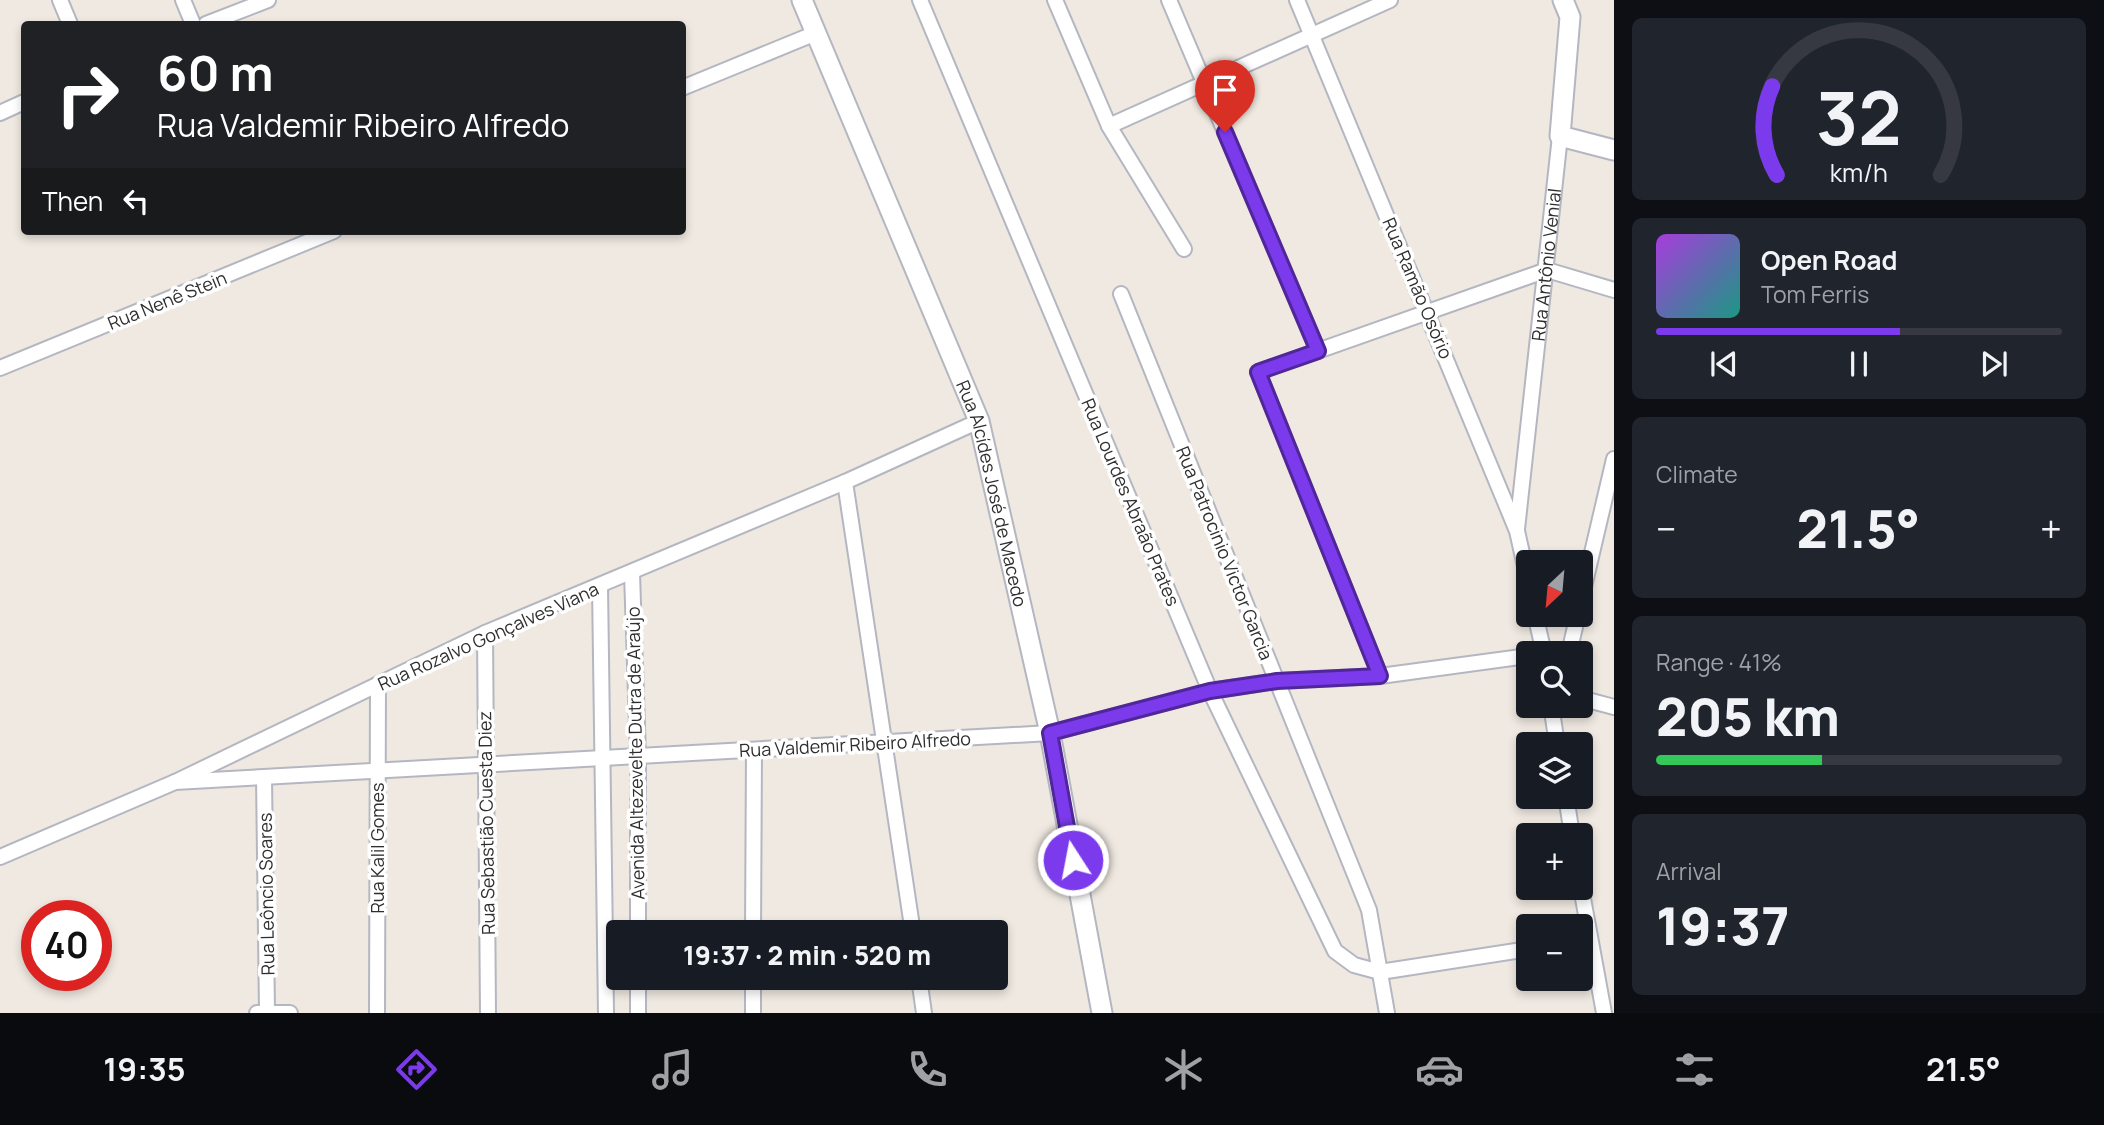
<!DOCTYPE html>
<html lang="en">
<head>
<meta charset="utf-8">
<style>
	body { margin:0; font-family:Manrope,sans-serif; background:#20242c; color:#f1f3f6; height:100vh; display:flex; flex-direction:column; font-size:26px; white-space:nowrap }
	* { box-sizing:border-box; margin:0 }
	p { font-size:23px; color:#9ea1a6 }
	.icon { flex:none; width:38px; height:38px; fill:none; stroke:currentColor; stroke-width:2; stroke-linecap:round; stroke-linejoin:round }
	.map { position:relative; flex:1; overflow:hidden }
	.sheet { display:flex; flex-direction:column; gap:18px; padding:18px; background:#0d0f14; width:490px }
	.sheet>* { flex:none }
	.top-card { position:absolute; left:21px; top:21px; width:665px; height:214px; border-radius:7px; box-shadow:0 4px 10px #0003; background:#202124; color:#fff; overflow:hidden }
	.needle { width:46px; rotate:206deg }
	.controls { position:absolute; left:1516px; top:550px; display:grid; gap:14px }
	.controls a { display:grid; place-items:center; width:77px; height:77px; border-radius:7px; background:#171b24; box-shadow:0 4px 10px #0003; font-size:35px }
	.speed { position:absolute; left:21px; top:900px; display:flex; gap:14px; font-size:35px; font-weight:700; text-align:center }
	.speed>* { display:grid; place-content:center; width:91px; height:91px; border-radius:50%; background:#171b24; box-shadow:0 4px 10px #0003; line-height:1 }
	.speed .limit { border:10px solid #d22; background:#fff; color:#111 }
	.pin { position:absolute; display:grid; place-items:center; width:60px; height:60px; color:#fff; margin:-72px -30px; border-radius:50% 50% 50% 0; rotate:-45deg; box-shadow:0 0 7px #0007 }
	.pin .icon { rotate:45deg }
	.me { position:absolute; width:77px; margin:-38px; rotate:349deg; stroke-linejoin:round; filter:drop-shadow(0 0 5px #0008) }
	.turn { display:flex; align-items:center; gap:24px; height:147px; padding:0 21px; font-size:32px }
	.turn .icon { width:91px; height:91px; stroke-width:2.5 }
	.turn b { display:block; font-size:49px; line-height:60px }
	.then { display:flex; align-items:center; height:66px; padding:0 21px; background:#0003; gap:14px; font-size:26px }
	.big { font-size:52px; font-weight:800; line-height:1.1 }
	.sheet .widget { flex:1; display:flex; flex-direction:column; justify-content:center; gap:10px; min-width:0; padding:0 24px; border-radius:10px; background:#20242c }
	.sheet .dial { align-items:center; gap:0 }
	.dial svg { height:182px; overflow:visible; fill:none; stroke:#363941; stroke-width:7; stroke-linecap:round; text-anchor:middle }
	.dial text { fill:#f1f3f6; stroke:none }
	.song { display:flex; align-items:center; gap:21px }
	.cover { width:84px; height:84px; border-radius:10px; background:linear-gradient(135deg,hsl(280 70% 55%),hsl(170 70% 35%)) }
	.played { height:7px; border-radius:4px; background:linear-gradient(90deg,#7c3aed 60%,#363941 60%) }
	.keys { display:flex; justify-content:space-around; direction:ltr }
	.heat { display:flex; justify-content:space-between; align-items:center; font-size:38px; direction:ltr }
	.charge { height:10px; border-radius:5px; background:linear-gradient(90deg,#34c759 41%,#363941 0) }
	.trip { position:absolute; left:606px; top:920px; width:402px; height:70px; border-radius:7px; background:#171b24; box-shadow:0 4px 10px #0003; font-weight:800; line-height:70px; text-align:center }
	.tabs { display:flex; height:112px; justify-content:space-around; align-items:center; background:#090b0e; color:#9ea1a6 }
	.tabs .icon { width:49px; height:49px }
	.tabs .on { color:#7c3aed }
	.tabs b { font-size:32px; color:#f1f3f6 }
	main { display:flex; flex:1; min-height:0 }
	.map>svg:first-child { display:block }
</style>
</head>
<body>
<main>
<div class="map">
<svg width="1614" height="1013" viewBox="0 0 1614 1013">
	<rect width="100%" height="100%" fill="#efe9e1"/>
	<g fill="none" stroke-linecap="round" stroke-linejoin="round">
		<g stroke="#b4b7c1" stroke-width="18">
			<g id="minor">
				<path d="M60,0L70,24"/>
				<path d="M183,0L193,24"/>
				<path d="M920,0L1210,691L1335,951L1354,965L1380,972L1528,949"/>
				<path d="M1055,0L1109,126L1184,249"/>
				<path d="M1169,0L1318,351"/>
				<path d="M1297,0L1517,531L1528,580"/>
				<path d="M206,24L268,0"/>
				<path d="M682,88L816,33"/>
				<path d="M0,113L24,102"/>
				<path d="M1109,126L1390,0"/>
				<path d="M1121,294L1369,910L1387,1013"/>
				<path d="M0,368L334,231"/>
				<path d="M845,482L913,933"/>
				<path id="s1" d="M1517,529L1560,136"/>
				<path d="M632,573L638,756V933"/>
				<path d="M600,586L606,1013"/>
				<path d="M1580,604L1614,459"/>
				<path d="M1535,614L1544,653"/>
				<path d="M485,633L488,1013"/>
				<path d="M1569,653L1578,614"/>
				<path d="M1380,676L1258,372L1547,270L1614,290"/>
				<path d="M1580,698L1614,707"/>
				<path d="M1551,705L1557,744"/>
				<path d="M264,777L267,1012"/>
				<path d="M175,782L1050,733L1210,691L1277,681L1380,676L1528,656"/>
				<path d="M1566,796L1572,835"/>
				<path d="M0,857L175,782L485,633L845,482L979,421"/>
				<path d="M1580,882L1604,1013"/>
				<path d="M753,933L754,750"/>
				<path d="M919,978L924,1013"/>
				<path d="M257,1013H290"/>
				<path d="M377,1013L378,684"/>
				<path d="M638,1013V978"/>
				<path d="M753,1013V978"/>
			</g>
		</g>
		<g stroke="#b4b7c1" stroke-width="23">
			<g id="tertiary">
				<path id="s2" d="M802,0L979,421L1050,733L1102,1013"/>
				<path d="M1563,0L1570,17L1560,136L1614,150"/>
			</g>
		</g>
		<use href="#minor" stroke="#fff" stroke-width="14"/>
		<use href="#tertiary" stroke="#fff" stroke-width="19"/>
	</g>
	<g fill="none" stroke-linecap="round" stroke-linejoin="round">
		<g stroke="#51269a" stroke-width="18">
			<path id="route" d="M1073,860L1050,733L1210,691L1277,681L1380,676L1258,372L1318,351L1225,132"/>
		</g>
		<use href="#route" stroke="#7c3aed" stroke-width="12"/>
	</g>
	<g text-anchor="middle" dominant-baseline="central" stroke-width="7" stroke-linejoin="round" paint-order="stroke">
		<g font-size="18" fill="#2e2e2e" stroke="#fff">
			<text stroke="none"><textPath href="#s1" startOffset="266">Rua Antônio Venial</textPath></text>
			<text transform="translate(1418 288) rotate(67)">Rua Ramão Osório</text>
			<text transform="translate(167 300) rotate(-22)">Rua Nenê Stein</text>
			<text stroke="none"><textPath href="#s2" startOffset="530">Rua Alcídes José de Macedo</textPath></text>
			<text transform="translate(1131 502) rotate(67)">Rua Lourdes Abraão Prates</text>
			<text transform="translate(1225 553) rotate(68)">Rua Patrocinio Victor Garcia</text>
			<text transform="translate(488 636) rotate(-24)">Rua Rozalvo Gonçalves Viana</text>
			<text transform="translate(855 744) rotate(-3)">Rua Valdemir Ribeiro Alfredo</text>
			<text transform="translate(635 753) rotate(-91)">Avenida Altezevelte Dutra de Araújo</text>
			<text transform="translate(486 823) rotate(-91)">Rua Sebastião Cuesta Diez</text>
			<text transform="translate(377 848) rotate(-90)">Rua Kalil Gomes</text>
			<text transform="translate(266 894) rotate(-91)">Rua Leôncio Soares</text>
		</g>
	</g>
</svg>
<div class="controls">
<a><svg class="needle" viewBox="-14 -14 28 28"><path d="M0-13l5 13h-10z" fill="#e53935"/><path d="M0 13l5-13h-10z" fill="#9ea1a6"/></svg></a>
<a><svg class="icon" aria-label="search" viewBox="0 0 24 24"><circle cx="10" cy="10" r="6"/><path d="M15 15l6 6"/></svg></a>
<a><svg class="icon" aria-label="layers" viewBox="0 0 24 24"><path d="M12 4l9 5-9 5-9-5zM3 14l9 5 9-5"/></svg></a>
<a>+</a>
<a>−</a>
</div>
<div class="speed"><div class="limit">40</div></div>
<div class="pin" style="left:1225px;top:132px;background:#d93025"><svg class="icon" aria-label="arrive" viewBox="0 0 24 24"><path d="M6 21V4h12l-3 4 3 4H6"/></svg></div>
<svg class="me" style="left:1073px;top:860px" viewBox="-20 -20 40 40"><circle r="17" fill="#7c3aed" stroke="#fff" stroke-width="3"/><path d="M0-11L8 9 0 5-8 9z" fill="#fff"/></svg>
<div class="trip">19:37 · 2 min · 520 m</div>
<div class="top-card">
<div class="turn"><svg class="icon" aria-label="right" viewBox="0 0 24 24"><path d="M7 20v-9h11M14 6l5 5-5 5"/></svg><div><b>60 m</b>Rua Valdemir Ribeiro Alfredo</div></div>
<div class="then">Then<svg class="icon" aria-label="left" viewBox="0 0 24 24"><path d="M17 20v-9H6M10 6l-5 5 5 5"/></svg></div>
</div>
</div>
<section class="sheet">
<div class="widget dial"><svg viewBox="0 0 100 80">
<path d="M14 69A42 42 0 1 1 86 69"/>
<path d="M14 69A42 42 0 0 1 12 30" stroke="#7c3aed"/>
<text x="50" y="56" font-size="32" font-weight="700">32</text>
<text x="50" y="72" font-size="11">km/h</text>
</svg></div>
<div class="widget">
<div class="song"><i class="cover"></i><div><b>Open Road</b><p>Tom Ferris</p></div></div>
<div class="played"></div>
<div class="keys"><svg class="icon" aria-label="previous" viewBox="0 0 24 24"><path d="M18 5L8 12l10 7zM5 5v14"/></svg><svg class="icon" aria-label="pause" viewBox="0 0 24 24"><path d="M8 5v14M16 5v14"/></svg><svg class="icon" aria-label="next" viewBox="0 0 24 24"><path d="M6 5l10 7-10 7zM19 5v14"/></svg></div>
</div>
<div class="widget"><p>Climate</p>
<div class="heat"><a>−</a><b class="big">21.5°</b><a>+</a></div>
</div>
<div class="widget"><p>Range · 41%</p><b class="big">205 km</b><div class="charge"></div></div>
<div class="widget"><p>Arrival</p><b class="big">19:37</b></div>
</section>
</main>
<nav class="tabs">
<b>19:35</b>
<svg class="icon on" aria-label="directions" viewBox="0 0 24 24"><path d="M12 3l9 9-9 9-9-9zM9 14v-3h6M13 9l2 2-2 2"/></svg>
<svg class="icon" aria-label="music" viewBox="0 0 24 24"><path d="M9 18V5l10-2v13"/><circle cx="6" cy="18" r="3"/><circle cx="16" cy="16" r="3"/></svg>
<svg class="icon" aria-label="phone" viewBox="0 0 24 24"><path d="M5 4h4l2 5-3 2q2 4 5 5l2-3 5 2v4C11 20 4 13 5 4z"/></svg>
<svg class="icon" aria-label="climate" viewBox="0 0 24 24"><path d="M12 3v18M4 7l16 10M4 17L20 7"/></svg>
<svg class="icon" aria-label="car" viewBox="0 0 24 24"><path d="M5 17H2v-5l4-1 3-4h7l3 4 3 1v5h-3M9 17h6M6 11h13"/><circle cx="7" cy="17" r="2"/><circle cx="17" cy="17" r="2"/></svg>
<svg class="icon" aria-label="filters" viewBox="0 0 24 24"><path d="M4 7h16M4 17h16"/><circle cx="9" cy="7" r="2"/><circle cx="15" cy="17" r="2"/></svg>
<b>21.5°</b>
</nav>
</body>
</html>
